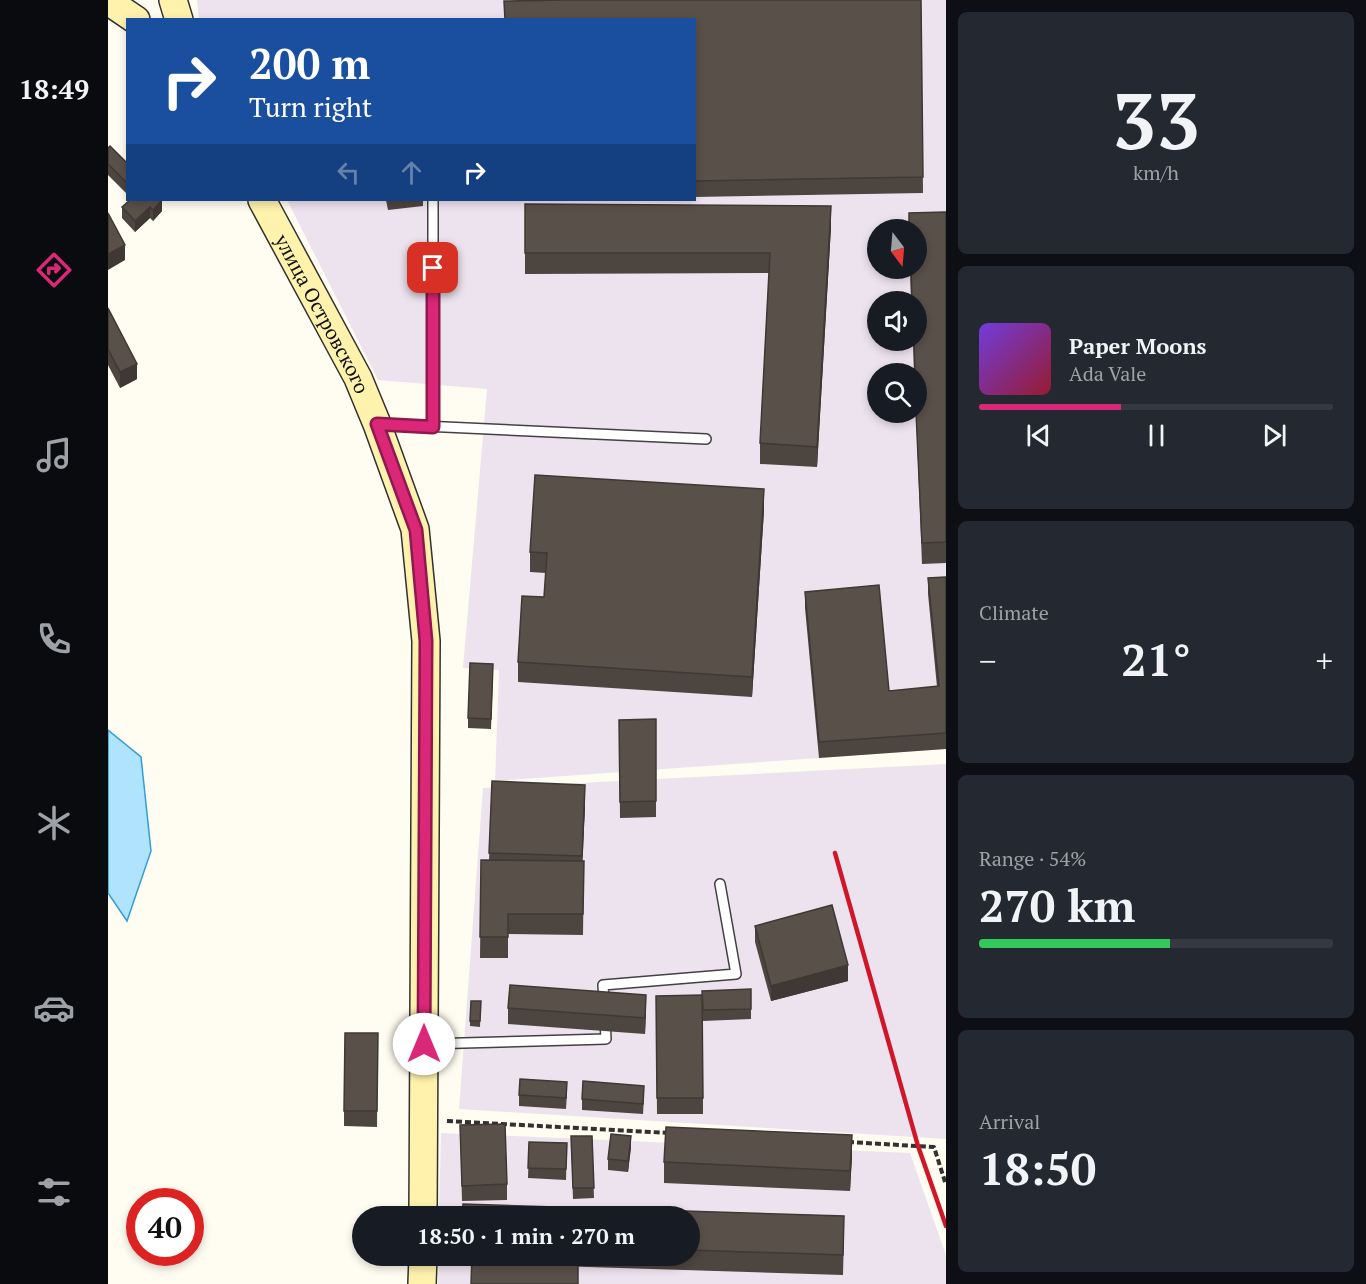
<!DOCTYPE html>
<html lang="en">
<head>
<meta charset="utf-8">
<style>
	body { margin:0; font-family:"PT Serif",serif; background:#242831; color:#f1f3f6; height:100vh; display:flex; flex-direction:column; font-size:22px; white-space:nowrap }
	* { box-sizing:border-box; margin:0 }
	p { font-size:20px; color:#9ea1a6 }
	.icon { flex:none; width:33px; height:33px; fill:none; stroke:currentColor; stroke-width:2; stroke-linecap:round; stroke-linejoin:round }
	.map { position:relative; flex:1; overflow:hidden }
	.side { display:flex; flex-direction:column; gap:12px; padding:12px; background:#0d0f14; width:420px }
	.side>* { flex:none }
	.top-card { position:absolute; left:18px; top:18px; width:570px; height:183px; border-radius:0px; box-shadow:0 3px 9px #0003; background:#1a4fa0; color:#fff; overflow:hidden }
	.needle { width:39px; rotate:164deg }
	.fabs { position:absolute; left:759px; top:219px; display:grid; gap:12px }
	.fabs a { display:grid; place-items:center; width:60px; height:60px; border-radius:50%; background:#171b24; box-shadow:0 3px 9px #0003; font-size:30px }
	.speed { position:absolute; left:18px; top:1188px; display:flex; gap:12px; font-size:30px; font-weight:700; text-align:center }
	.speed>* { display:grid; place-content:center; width:78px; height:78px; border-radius:50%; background:#171b24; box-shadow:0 3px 9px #0003; line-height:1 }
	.speed .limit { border:9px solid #d22; background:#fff; color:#111 }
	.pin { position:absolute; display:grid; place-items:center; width:51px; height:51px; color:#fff; margin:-26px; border-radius:12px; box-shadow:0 3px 9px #0006 }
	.me { position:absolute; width:66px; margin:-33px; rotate:0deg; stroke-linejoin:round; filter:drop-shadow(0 0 4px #0008) }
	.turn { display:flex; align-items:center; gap:21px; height:126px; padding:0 24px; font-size:27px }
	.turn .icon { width:78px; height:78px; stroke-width:2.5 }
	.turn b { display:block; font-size:42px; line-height:51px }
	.lanes { display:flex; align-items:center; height:57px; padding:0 24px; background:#0003; justify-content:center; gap:30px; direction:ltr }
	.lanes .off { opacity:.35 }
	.big { font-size:45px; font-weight:700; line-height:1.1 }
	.side .widget { flex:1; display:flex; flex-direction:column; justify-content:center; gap:9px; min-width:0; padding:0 21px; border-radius:9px; background:#242831 }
	.side .dial { align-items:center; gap:0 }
	.dial b { font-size:78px; line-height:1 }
	.song { display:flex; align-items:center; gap:18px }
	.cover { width:72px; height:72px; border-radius:9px; background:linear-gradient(135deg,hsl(260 70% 55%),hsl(350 70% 35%)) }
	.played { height:6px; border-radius:3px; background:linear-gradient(90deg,#db2777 40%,#363941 40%) }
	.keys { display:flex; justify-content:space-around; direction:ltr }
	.heat { display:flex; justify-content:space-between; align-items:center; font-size:33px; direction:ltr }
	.charge { height:9px; border-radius:4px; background:linear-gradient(90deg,#34c759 54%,#363941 0) }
	.trip { position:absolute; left:244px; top:1206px; width:348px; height:60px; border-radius:30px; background:#171b24; box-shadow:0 3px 9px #0003; font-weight:700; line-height:60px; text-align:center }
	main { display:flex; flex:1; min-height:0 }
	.tab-bar { display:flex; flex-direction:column; width:108px; justify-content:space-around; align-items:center; background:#090b0e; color:#9ea1a6 }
	.tab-bar .icon { width:42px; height:42px }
	.tab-bar .current { color:#db2777 }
	.tab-bar b { font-size:27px; color:#f1f3f6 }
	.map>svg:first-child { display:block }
</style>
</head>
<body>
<main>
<nav class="tab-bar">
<b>18:49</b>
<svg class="icon current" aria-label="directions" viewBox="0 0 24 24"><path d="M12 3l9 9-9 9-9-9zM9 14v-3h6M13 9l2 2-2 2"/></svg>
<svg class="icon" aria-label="music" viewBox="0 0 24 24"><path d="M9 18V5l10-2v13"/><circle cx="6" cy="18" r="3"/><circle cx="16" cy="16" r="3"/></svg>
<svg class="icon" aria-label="phone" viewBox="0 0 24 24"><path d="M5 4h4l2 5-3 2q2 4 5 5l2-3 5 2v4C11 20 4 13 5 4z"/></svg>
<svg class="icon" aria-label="climate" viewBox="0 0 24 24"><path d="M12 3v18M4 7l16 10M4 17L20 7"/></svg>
<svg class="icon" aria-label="car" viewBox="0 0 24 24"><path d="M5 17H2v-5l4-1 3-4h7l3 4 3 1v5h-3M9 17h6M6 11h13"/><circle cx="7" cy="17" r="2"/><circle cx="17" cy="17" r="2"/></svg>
<svg class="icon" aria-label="filters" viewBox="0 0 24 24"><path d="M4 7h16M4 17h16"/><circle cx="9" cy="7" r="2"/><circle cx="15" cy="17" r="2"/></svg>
</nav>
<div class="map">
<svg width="838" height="1284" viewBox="0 0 838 1284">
	<rect width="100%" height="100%" fill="#fffcf2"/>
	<g fill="#ede3ef" fill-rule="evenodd">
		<path d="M89,0H838V749L387,781L391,670L355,668L379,389L270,380L179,200H586L587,197L813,10L397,17V20H91ZM770,230H808V268H770ZM770,302H808V340H770ZM770,374H808V412H770Z"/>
		<path d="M838,764V1139L351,1109L375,788Z"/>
		<path d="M333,1133L802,1153L838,1255V1284H330L331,1256H582V1216H331Z"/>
	</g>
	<path fill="#b0e3fd" stroke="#2f9fdc" stroke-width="1.5" d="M0,730L33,757L43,851L19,921L0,893Z"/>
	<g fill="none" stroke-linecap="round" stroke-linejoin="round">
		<g stroke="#424242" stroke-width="12">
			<g id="lane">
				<path d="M272,424L598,439"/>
				<path d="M325,427V200"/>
				<path d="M496,1002L495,985L628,974L612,884"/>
				<path d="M318,1044L498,1039L497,1019"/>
			</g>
		</g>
		<g stroke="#313131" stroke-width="30">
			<g id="secondary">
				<path d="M65,0L71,20"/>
				<path d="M0,1L28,20"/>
				<path id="s1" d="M154,200L250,378L269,424L307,529L318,641L315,1216"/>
				<path d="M314,1284L315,1256"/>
			</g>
		</g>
		<g stroke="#313131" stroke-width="4" stroke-dasharray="6 3" stroke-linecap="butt">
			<path d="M339,1121L562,1133"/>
			<path d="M740,1142L826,1147L838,1185"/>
		</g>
		<use href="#lane" stroke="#fff" stroke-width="9"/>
		<use href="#secondary" stroke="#fff2ad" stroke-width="27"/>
		<path stroke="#d01728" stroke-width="4.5" d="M727,853L810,1146L838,1226"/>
	</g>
	<g fill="#4d4540">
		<path d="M813,0L815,193L586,197V20Z"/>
		<path d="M0,148L20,164V195L0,175Z"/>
		<path d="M22,200L54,211L45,221L42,218L27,232L14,218V207Z"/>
		<path d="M278,200H315V206L280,210Z"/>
		<path d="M417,204L723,227L709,467L652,464V443L661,273L417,274Z"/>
		<path d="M838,212V563L814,564L808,412V374H806L805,340H808V302H803L802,268H808V230H801V213Z"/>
		<path d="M0,308L29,379L12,388L0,365Z"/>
		<path d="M656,510L644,697L410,682V662L436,597L438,573L422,572V552Z"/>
		<path d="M838,577V749L711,758L697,608V592L781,691L829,687L820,594V578Z"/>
		<path d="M385,675L383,729L360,728V718Z"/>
		<path d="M511,720L548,801V817L512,818Z"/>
		<path d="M384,781L477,805L474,861H476L475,935L400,934V958H372L373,860H381Z"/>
		<path d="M647,926L740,981L663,1001L647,942Z"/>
		<path d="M643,989V1019L595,1021V1011V1114H549L548,996L594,995Z"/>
		<path d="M373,1001L372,1027L362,1026V1021Z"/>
		<path d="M400,1008L538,1011L537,1034L400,1024Z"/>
		<path d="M270,1033L269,1127L236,1126V1111Z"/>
		<path d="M459,1093L458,1109L411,1106V1095Z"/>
		<path d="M536,1096L535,1114L474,1110V1099Z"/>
		<path d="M352,1125L399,1184V1200L354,1201Z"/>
		<path d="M463,1136H484L486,1198L465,1199Z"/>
		<path d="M421,1142L459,1143L458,1180L420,1178Z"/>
		<path d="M523,1147L520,1172L500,1170V1159Z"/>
		<path d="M744,1156L742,1191L556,1183V1162Z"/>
		<path d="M582,1216L736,1236L735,1275L354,1263V1256H582Z"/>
	</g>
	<g fill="#3f3834">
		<path d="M54,200V211L45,221V210Z"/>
		<path d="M723,206V227L709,467V447Z"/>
		<path d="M42,207V218L27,232V221Z"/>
		<path d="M17,245V260L0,270V254Z"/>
		<path d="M29,364V379L12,388V372Z"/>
		<path d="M656,489V510L644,697V677Z"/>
		<path d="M477,785V805L474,876V856Z"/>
		<path d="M740,965V981L663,1001V986Z"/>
		<path d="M538,995V1011L537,1034V1018Z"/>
		<path d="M744,1135V1156L742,1191V1171Z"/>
		<path d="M523,1136V1147L520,1172V1161Z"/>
	</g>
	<g fill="#5a504a" stroke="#3f3834" stroke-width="1.5">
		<path d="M457,0H813L815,177L586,181V20H397L396,1Z"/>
		<path d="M2,146L20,164V184L0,164V148Z"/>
		<path d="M22,200H54L45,210L42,207L27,221L14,207Z"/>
		<path d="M417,204L723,206L709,447L652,443L662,253H417Z"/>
		<path d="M838,212V542L814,543L808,412V374H807L806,340H808V302H804L803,268H808V230H801V213Z"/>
		<path d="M0,213L17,245L0,254Z"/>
		<path d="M0,308L29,364L12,372L0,349Z"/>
		<path d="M427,475L656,489L644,677L410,662L414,596L436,597L439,553L422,552Z"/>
		<path d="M838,577V733L711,742L697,592L771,585L781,691L831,686L820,578Z"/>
		<path d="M362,663L385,664L383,719L360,718Z"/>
		<path d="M548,719V801L512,802L511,720Z"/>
		<path d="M384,781L477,785L474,856L381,853Z"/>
		<path d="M373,860L476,861L475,914H400V937H372Z"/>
		<path d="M724,905L740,965L663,986L647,926Z"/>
		<path d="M402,985L538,995L537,1018L400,1008Z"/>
		<path d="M643,989V1009L595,1010L594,991Z"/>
		<path d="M594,995L595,1098H549L548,996Z"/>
		<path d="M363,1001H373L372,1021H362Z"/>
		<path d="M237,1033H270L269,1111H236Z"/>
		<path d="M412,1079L459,1082L458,1098L411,1095Z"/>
		<path d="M475,1081L536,1086L535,1104L474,1099Z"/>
		<path d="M397,1124L399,1184L354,1186L352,1125Z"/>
		<path d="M558,1127L744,1135L742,1171L556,1162Z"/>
		<path d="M503,1134L523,1136L520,1161L500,1159Z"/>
		<path d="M463,1136H484L486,1188H465Z"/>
		<path d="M421,1142L459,1143L458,1169L420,1168Z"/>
		<path d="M355,1204L736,1216L735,1255L582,1250V1216H354Z"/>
		<path d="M364,1256H437L470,1257V1284H363Z"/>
	</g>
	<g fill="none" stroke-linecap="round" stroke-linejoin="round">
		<g stroke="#8e194d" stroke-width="15">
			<path id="route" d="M316,1044L318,641L308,530L269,424L325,427V268"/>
		</g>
		<use href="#route" stroke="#db2777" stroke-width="10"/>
	</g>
	<g text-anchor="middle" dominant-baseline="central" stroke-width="6" stroke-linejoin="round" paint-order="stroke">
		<g font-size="20" fill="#0f0f0f" stroke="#fff">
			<text stroke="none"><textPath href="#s1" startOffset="129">улица Островского</textPath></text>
		</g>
	</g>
</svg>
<div class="fabs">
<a><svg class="needle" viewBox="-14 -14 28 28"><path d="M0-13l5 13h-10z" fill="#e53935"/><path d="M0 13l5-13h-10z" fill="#9ea1a6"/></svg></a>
<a><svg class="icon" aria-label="sound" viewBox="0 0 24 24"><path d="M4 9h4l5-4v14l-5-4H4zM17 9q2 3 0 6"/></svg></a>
<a><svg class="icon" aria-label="search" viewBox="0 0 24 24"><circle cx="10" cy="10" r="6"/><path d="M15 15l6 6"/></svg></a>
</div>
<div class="speed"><div class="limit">40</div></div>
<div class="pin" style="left:325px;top:268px;background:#d93025"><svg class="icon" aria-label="arrive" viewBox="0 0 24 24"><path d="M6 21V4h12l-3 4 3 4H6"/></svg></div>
<svg class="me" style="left:316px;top:1044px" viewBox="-20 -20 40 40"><circle r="19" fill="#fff"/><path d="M0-13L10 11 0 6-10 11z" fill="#db2777"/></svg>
<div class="trip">18:50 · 1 min · 270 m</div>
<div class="top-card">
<div class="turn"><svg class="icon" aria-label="right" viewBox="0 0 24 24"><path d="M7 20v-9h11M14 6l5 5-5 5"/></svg><div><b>200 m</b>Turn right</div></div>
<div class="lanes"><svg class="icon off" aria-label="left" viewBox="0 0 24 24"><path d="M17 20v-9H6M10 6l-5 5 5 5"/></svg><svg class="icon off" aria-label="ahead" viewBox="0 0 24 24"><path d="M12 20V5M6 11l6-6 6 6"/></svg><svg class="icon" aria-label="right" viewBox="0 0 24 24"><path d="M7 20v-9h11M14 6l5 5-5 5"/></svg></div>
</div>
</div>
<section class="side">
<div class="widget dial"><b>33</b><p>km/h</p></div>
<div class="widget">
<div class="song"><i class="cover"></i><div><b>Paper Moons</b><p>Ada Vale</p></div></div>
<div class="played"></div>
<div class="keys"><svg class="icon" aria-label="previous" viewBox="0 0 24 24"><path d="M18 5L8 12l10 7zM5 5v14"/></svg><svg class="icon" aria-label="pause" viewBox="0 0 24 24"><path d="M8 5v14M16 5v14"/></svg><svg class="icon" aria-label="next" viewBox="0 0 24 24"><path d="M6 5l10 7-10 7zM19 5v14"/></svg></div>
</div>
<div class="widget"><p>Climate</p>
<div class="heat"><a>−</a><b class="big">21°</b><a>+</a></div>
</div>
<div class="widget"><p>Range · 54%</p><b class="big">270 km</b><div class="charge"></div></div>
<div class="widget"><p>Arrival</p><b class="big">18:50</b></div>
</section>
</main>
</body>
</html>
